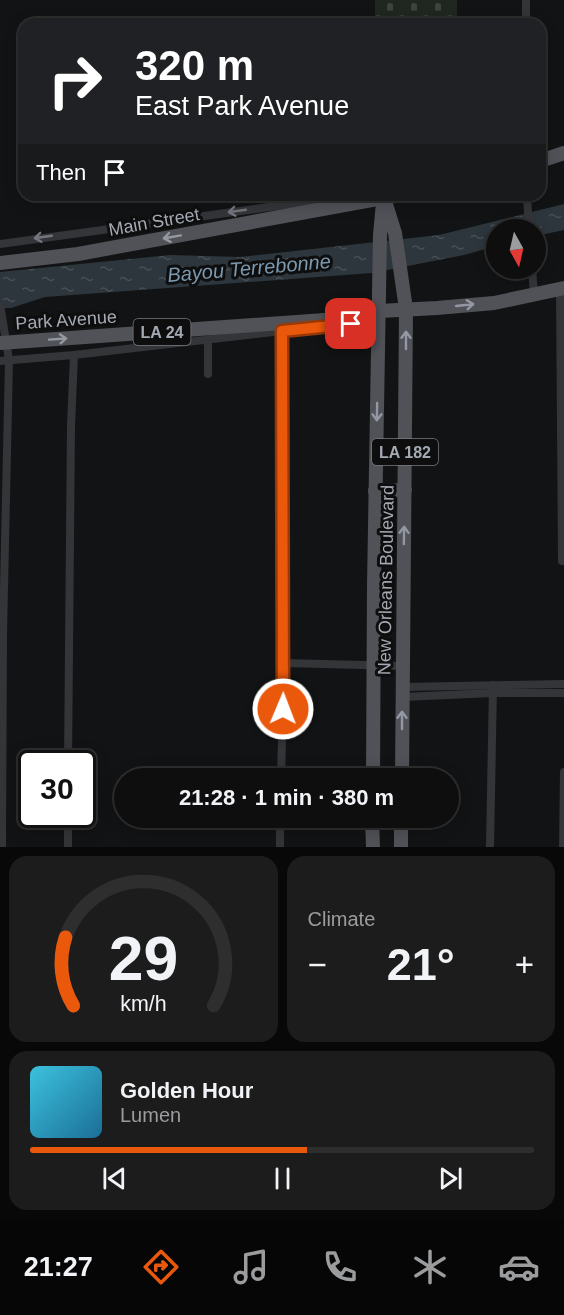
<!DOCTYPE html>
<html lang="en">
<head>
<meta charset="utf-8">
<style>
	body { margin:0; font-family:Helvetica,sans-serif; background:#1c1c1d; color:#f1f3f6; height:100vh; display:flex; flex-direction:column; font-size:22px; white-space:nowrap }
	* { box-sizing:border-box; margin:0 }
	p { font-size:20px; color:#9b9c9e }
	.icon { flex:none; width:33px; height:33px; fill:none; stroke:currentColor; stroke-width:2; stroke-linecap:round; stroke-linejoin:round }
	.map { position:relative; height:847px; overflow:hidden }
	.side { display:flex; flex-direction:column; gap:9px; padding:9px; background:#080808; flex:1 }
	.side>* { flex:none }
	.guide { position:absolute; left:18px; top:18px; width:528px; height:183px; border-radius:18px; box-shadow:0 3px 15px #0003,0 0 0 2px #2e2e2f; background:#202124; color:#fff; overflow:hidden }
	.needle { width:39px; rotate:172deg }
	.buttons { position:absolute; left:486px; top:219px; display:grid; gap:12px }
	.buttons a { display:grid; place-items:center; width:60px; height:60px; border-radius:50%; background:#0e0e0f; box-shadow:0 3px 15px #0003,0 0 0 2px #2e2e2f; font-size:30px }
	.speed { position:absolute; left:18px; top:750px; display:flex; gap:12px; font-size:30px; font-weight:700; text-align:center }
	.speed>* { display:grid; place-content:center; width:78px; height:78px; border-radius:50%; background:#0e0e0f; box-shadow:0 3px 15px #0003,0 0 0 2px #2e2e2f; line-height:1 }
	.speed .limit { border:3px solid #111; border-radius:9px; background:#fff; color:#111 }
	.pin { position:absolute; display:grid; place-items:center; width:51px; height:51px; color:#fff; margin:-26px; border-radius:12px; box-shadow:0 3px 9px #0006 }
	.me { position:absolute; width:66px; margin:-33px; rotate:1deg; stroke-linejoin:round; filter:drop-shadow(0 0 4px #0008) }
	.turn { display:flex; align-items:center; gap:21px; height:126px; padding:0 18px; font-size:27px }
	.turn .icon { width:78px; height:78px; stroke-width:2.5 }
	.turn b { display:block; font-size:42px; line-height:51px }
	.then { display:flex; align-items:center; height:57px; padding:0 18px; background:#0003; gap:12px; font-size:22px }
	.big { font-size:45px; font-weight:700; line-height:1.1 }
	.side .card { flex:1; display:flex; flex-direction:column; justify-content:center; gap:9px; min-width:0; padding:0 21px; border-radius:18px; background:#1c1c1d }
	.side .dial { align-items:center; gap:0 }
	.dial svg { height:156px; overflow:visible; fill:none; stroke:#2e2e2f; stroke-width:7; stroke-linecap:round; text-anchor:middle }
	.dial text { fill:#f1f3f6; stroke:none }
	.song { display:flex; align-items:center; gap:18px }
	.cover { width:72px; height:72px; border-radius:9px; background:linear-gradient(135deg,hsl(190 70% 55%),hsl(200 70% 35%)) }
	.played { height:6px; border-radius:3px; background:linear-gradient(90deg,#ea580c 55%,#2e2e2f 55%) }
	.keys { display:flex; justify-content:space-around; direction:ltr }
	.heat { display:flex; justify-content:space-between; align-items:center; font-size:33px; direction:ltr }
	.side .tiles { flex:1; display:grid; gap:9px; grid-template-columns:1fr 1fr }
	.card:last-child { grid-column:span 2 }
	.trip { position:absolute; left:114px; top:768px; width:345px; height:60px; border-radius:30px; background:#0e0e0f; box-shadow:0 3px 15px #0003,0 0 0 2px #2e2e2f; font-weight:700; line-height:60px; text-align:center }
	.menu { display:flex; height:96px; justify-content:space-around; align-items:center; background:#060606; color:#9b9c9e }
	.menu .icon { width:42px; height:42px }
	.menu .current { color:#ea580c }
	.menu b { font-size:27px; color:#f1f3f6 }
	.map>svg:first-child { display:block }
</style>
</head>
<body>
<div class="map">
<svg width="564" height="847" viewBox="0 0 564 847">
	<defs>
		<pattern id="cemetery-stones" width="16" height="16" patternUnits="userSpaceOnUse" patternTransform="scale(1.5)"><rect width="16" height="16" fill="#1f2720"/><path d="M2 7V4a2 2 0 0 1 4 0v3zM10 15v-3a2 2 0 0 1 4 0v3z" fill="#3d443e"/></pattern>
		<pattern id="water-ripples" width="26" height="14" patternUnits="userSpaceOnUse" patternTransform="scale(1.5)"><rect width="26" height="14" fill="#2c363c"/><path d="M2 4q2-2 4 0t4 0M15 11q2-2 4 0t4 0" fill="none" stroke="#485056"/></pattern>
	</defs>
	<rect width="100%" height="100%" fill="#121314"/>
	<rect fill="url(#cemetery-stones)" x="375" y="0" width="82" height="24"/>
	<path fill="url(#water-ripples)" d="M564,204V230L536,236V230H496V246L464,255L372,273L45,297L11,308H0V272L170,255L240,257L439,235Z"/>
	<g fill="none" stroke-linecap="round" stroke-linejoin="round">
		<g stroke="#343539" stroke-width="8">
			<path d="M526,0V24"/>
			<path d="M527,195L529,230"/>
			<path d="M0,244L357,195"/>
			<path d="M532,268L534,295"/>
			<path d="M560,289L562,561"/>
			<path d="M0,304L9,360L3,635L2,847"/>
			<path d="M208,340V374"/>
			<path d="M0,361L74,355L282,331L351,325H363L372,333L375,342"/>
			<path d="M284,663L402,666"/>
			<path d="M403,687L564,684"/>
			<path d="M402,697L493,693H564"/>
			<path d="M68,764L71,425L74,355"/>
			<path d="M281,778L284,663L282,331"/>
			<path d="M68,847V814"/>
			<path d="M280,847V818"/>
			<path d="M490,847L493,685"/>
			<path d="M563,847L564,772"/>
		</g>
		<g stroke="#505258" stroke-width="14">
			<path d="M540,161L564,153"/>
			<path d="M384,198L395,233L406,309L402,778"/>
			<path d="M0,263L78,254L399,195"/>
			<path d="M325,320L379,311L437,308L494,303L564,288"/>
			<path d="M375,491L405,490"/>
			<path d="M373,778L374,586L378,350L380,235L383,203"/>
			<path d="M372,818L373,847"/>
			<path d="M401,847V818"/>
		</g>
		<path stroke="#505258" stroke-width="14" d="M0,343L325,320"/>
	</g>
	<defs><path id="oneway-shaft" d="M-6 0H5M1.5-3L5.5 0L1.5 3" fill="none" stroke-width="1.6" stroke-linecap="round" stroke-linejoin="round" transform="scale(1.5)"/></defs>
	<g stroke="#72757d">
		<use href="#oneway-shaft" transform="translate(237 211) rotate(172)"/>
		<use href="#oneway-shaft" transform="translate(43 237) rotate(172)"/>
	</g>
	<g stroke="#9398a2">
		<use href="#oneway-shaft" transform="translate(172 237) rotate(170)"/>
		<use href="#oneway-shaft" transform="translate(465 305) rotate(-6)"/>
		<use href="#oneway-shaft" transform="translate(58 339) rotate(-4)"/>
		<use href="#oneway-shaft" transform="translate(406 340) rotate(-90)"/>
		<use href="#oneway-shaft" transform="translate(377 412) rotate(91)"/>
		<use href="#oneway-shaft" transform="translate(404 535) rotate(-89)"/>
		<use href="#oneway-shaft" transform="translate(402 720) rotate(-90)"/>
	</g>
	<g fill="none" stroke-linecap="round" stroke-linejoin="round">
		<g stroke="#983908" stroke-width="15">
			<path id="route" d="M283,709L282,331L351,324"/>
		</g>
		<use href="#route" stroke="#ea580c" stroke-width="10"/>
	</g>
	<g text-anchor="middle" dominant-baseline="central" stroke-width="6" stroke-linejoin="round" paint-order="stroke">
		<g fill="#0e0e0f" stroke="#777b82" stroke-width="1.5">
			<rect x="133.5" y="319" width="57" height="26" rx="4.5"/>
			<rect x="372" y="439" width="66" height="26" rx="4.5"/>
		</g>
		<g font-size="16" font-weight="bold" fill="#a4aab4">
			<text x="162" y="332">LA 24</text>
			<text x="405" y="452">LA 182</text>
		</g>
		<g font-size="18" fill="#a4aab4" stroke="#0e0e0f">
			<text transform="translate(154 222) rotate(-10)">Main Street</text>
			<text transform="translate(66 320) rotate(-4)">Park Avenue</text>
			<text transform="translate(386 580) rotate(-89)">New Orleans Boulevard</text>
		</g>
		<g font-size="20" font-style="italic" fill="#7c99af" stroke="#0e0e0f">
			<text transform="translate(249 268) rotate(-5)">Bayou Terrebonne</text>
		</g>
	</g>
</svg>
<div class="buttons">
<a><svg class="needle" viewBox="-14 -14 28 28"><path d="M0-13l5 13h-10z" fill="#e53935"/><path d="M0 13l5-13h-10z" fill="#9b9c9e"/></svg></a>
</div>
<div class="speed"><div class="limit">30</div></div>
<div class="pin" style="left:351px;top:324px;background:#d93025"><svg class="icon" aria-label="arrive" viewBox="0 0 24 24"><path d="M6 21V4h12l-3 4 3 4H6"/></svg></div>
<svg class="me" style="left:283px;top:709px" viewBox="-20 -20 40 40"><circle r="17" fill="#ea580c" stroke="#fff" stroke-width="3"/><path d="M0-11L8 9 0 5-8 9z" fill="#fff"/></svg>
<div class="trip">21:28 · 1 min · 380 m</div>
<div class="guide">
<div class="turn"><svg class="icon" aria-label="right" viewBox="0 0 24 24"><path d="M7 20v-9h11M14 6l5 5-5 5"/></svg><div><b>320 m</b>East Park Avenue</div></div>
<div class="then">Then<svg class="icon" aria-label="arrive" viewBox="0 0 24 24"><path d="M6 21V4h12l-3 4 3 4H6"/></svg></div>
</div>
</div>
<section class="side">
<div class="tiles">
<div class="card dial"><svg viewBox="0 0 100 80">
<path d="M14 69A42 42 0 1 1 86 69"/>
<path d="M14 69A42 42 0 0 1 10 34" stroke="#ea580c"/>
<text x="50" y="56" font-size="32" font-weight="700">29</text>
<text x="50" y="72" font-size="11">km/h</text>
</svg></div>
<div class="card"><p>Climate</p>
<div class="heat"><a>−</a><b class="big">21°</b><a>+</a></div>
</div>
<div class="card">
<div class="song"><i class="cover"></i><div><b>Golden Hour</b><p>Lumen</p></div></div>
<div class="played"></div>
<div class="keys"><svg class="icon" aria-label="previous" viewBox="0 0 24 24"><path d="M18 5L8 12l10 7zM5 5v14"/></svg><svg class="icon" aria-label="pause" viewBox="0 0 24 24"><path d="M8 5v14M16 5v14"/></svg><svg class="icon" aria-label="next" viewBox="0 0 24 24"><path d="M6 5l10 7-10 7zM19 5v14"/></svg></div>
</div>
</div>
</section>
<nav class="menu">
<b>21:27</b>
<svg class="icon current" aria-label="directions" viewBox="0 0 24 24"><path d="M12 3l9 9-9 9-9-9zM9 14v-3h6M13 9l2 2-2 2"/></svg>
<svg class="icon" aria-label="music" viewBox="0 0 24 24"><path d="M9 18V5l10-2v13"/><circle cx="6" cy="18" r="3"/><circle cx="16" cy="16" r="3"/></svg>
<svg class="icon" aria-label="phone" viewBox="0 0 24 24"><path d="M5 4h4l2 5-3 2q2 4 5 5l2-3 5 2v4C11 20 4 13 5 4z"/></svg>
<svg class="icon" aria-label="climate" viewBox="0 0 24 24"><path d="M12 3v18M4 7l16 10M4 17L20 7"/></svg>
<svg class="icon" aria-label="car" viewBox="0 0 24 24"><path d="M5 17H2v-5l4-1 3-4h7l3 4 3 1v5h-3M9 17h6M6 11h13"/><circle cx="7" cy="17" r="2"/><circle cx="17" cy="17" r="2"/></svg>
</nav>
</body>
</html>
